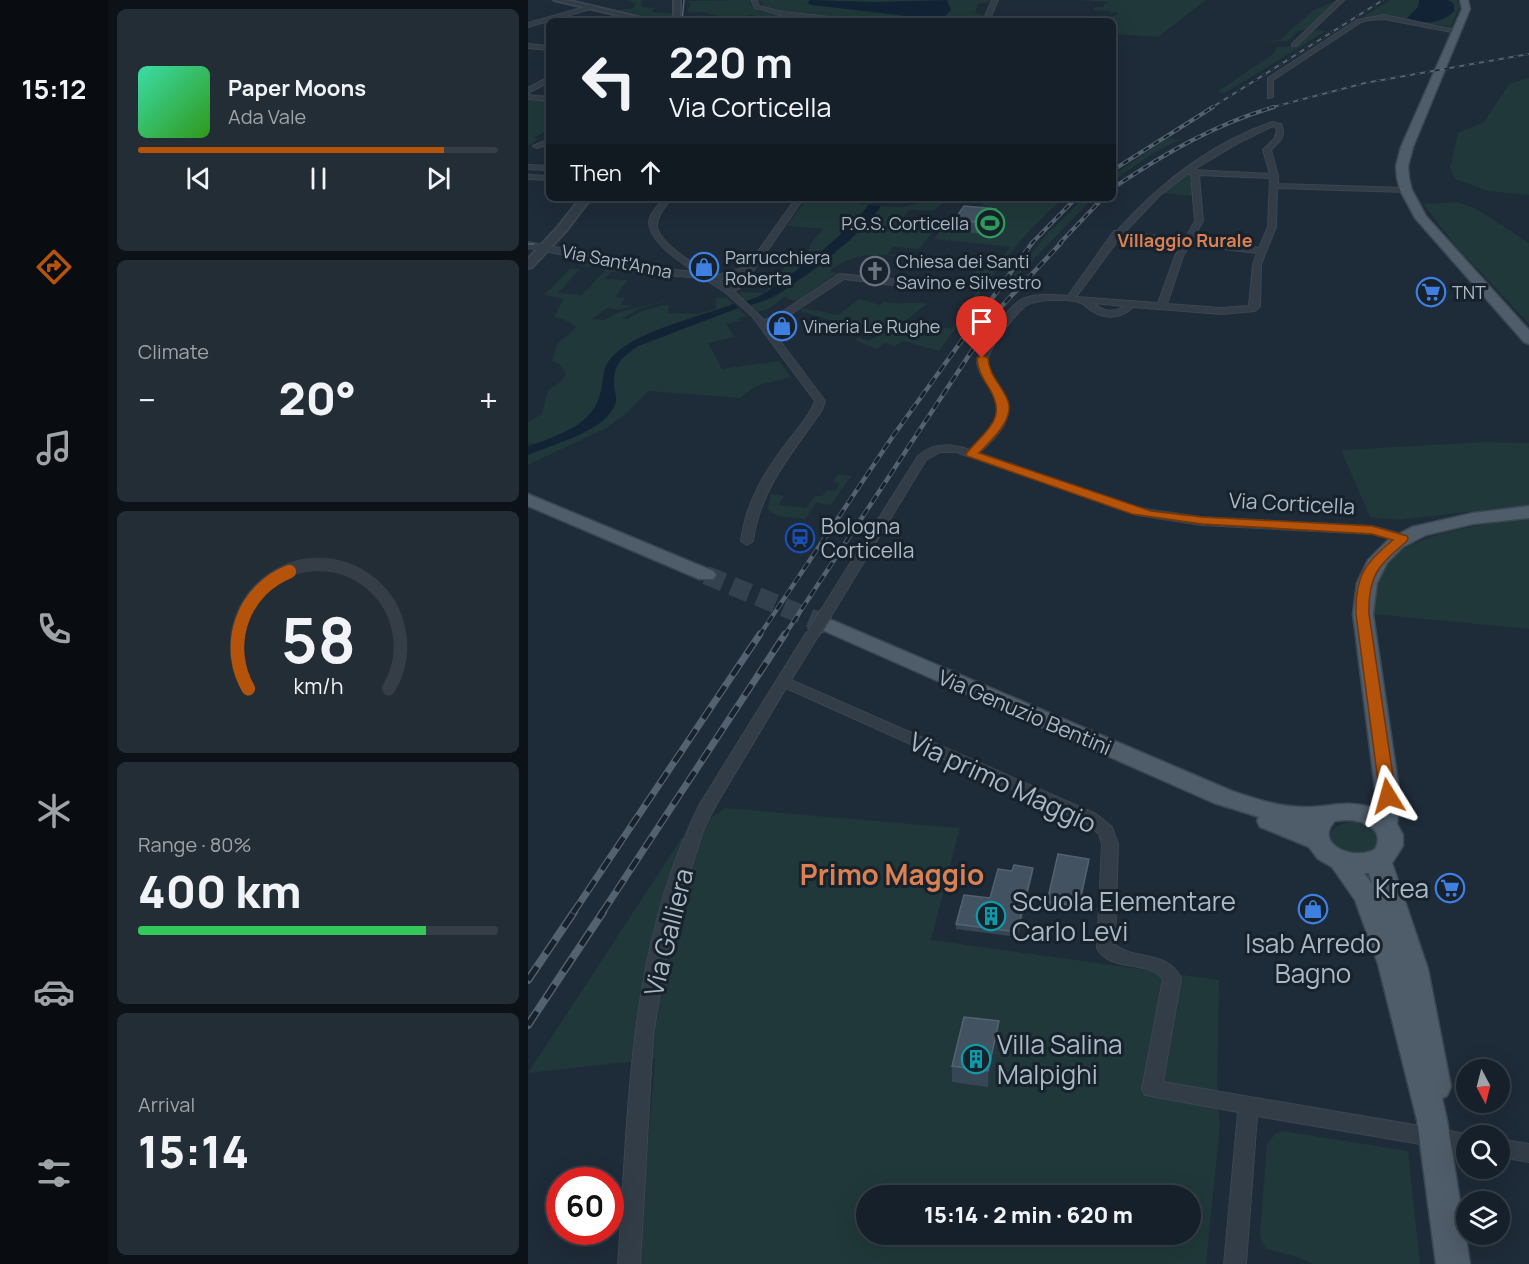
<!DOCTYPE html>
<html lang="en">
<head>
<meta charset="utf-8">
<style>
	body { margin:0; font-family:Manrope,sans-serif; background:#232d36; color:#f1f3f6; height:100vh; display:flex; flex-direction:column; font-size:22px; white-space:nowrap }
	* { box-sizing:border-box; margin:0 }
	p { font-size:20px; color:#9ea3a8 }
	.icon { flex:none; width:33px; height:33px; fill:none; stroke:currentColor; stroke-width:2; stroke-linecap:round; stroke-linejoin:round }
	.map { position:relative; flex:1; overflow:hidden }
	.drawer { display:flex; flex-direction:column; gap:9px; padding:9px; background:#0c1217; width:420px }
	.drawer>* { flex:none }
	.banner { position:absolute; left:18px; top:18px; width:570px; height:183px; border-radius:9px; box-shadow:0 6px 24px #0002,0 0 0 2px #353e47; background:#16202a; color:#f1f3f6; overflow:hidden }
	.needle { width:39px; rotate:173deg }
	.tools { position:absolute; left:928px; top:1059px; display:grid; gap:12px }
	.tools a { display:grid; place-items:center; width:54px; height:54px; border-radius:50%; background:#16202a; box-shadow:0 6px 24px #0002,0 0 0 2px #353e47; font-size:30px }
	.speed { position:absolute; left:18px; top:1167px; display:flex; gap:12px; font-size:30px; font-weight:700; text-align:center }
	.speed>* { display:grid; place-content:center; width:78px; height:78px; border-radius:50%; background:#16202a; box-shadow:0 6px 24px #0002,0 0 0 2px #353e47; line-height:1 }
	.speed .limit { border:9px solid #d22; background:#fff; color:#111 }
	.pin { position:absolute; display:grid; place-items:center; width:51px; height:51px; color:#fff; margin:-62px -26px; border-radius:50% 50% 50% 0; rotate:-45deg; box-shadow:0 0 6px #0007 }
	.pin .icon { rotate:45deg }
	.me { position:absolute; width:66px; margin:-33px; rotate:352deg; stroke-linejoin:round; filter:drop-shadow(0 0 4px #0008) }
	.turn { display:flex; align-items:center; gap:21px; height:126px; padding:0 24px; font-size:27px }
	.turn .icon { width:78px; height:78px; stroke-width:2.5 }
	.turn b { display:block; font-size:42px; line-height:51px }
	.then { display:flex; align-items:center; height:57px; padding:0 24px; background:#0003; gap:12px; font-size:22px }
	.big { font-size:45px; font-weight:800; line-height:1.1 }
	.drawer .widget { flex:1; display:flex; flex-direction:column; justify-content:center; gap:9px; min-width:0; padding:0 21px; border-radius:9px; background:#232d36 }
	.drawer .dial { align-items:center; gap:0 }
	.dial svg { height:156px; overflow:visible; fill:none; stroke:#353e47; stroke-width:7; stroke-linecap:round; text-anchor:middle }
	.dial text { fill:#f1f3f6; stroke:none }
	.song { display:flex; align-items:center; gap:18px }
	.cover { width:72px; height:72px; border-radius:9px; background:linear-gradient(135deg,hsl(160 70% 55%),hsl(110 70% 35%)) }
	.played { height:6px; border-radius:3px; background:linear-gradient(90deg,#b45309 85%,#353e47 85%) }
	.keys { display:flex; justify-content:space-around; direction:ltr }
	.heat { display:flex; justify-content:space-between; align-items:center; font-size:33px; direction:ltr }
	.charge { height:9px; border-radius:4px; background:linear-gradient(90deg,#34c759 80%,#353e47 0) }
	.trip { position:absolute; left:328px; top:1185px; width:345px; height:60px; border-radius:30px; background:#16202a; box-shadow:0 6px 24px #0002,0 0 0 2px #353e47; font-weight:800; line-height:60px; text-align:center }
	main { display:flex; flex:1; min-height:0 }
	.tab-bar { display:flex; flex-direction:column; width:108px; justify-content:space-around; align-items:center; background:#090d11; color:#9ea3a8 }
	.tab-bar .icon { width:42px; height:42px }
	.tab-bar .selected { color:#b45309 }
	.tab-bar b { font-size:27px; color:#f1f3f6 }
	.map>svg:first-child { display:block }
</style>
</head>
<body>
<main>
<nav class="tab-bar">
<b>15:12</b>
<svg class="icon selected" aria-label="directions" viewBox="0 0 24 24"><path d="M12 3l9 9-9 9-9-9zM9 14v-3h6M13 9l2 2-2 2"/></svg>
<svg class="icon" aria-label="music" viewBox="0 0 24 24"><path d="M9 18V5l10-2v13"/><circle cx="6" cy="18" r="3"/><circle cx="16" cy="16" r="3"/></svg>
<svg class="icon" aria-label="phone" viewBox="0 0 24 24"><path d="M5 4h4l2 5-3 2q2 4 5 5l2-3 5 2v4C11 20 4 13 5 4z"/></svg>
<svg class="icon" aria-label="climate" viewBox="0 0 24 24"><path d="M12 3v18M4 7l16 10M4 17L20 7"/></svg>
<svg class="icon" aria-label="car" viewBox="0 0 24 24"><path d="M5 17H2v-5l4-1 3-4h7l3 4 3 1v5h-3M9 17h6M6 11h13"/><circle cx="7" cy="17" r="2"/><circle cx="17" cy="17" r="2"/></svg>
<svg class="icon" aria-label="filters" viewBox="0 0 24 24"><path d="M4 7h16M4 17h16"/><circle cx="9" cy="7" r="2"/><circle cx="15" cy="17" r="2"/></svg>
</nav>
<section class="drawer">
<div class="widget">
<div class="song"><i class="cover"></i><div><b>Paper Moons</b><p>Ada Vale</p></div></div>
<div class="played"></div>
<div class="keys"><svg class="icon" aria-label="previous" viewBox="0 0 24 24"><path d="M18 5L8 12l10 7zM5 5v14"/></svg><svg class="icon" aria-label="pause" viewBox="0 0 24 24"><path d="M8 5v14M16 5v14"/></svg><svg class="icon" aria-label="next" viewBox="0 0 24 24"><path d="M6 5l10 7-10 7zM19 5v14"/></svg></div>
</div>
<div class="widget"><p>Climate</p>
<div class="heat"><a>−</a><b class="big">20°</b><a>+</a></div>
</div>
<div class="widget dial"><svg viewBox="0 0 100 80">
<path d="M14 69A42 42 0 1 1 86 69"/>
<path d="M14 69A42 42 0 0 1 35 9" stroke="#b45309"/>
<text x="50" y="56" font-size="32" font-weight="700">58</text>
<text x="50" y="72" font-size="11">km/h</text>
</svg></div>
<div class="widget"><p>Range · 80%</p><b class="big">400 km</b><div class="charge"></div></div>
<div class="widget"><p>Arrival</p><b class="big">15:14</b></div>
</section>
<div class="map">
<svg width="1001" height="1264" viewBox="0 0 1001 1264">
	<rect width="100%" height="100%" fill="#1e2b38"/>
	<g fill="#203839" fill-rule="evenodd">
		<path d="M99,0H113L114,7L131,8L125,9V12L144,13L143,16L121,17L89,10L105,8L108,3Z"/>
		<path d="M221,0C226,19 255,11 268,21L221,15L215,18L161,19L160,17L190,16L172,12L159,13L162,4L159,1Z"/>
		<path d="M231,0H462L461,2L450,4L447,13L456,15L454,17C410,28 347,20 301,16C280,15 258,14 237,8Z"/>
		<path d="M547,0H678L630,37L585,34V21H569L591,14L588,12L555,21L582,13L583,11L565,10L567,7H575L577,3L584,2Z"/>
		<path d="M863,0H930L932,6L923,27L858,16L834,17Z"/>
		<path d="M807,1H810L778,30L770,31L760,41L728,42L752,40L784,11Z"/>
		<path d="M787,30L798,31L697,93L689,92L745,54L749,47L768,46L781,32Z"/>
		<path d="M1001,78V195L960,191L927,179L922,168L930,133L956,122L981,84Z"/>
		<path d="M0,99L21,101V129L6,138L10,139L0,146Z"/>
		<path d="M640,138L651,140L624,154L585,181V175Z"/>
		<path d="M656,174H664L666,196L633,193Z"/>
		<path d="M279,198H346L342,204L324,202L341,205L319,231L290,254L234,296L218,301L211,294V292L236,293L264,258L278,255L283,243L295,229L259,226Z"/>
		<path d="M415,198H422L405,211L381,210L368,224L401,230L417,217L391,249L365,247L359,255L369,254L367,256C339,254 325,254 302,271L309,273L269,301L258,299L260,297L258,296L240,309L230,312L222,305L243,299L258,290L321,241L353,206L374,207Z"/>
		<path d="M461,198H536C482,243 452,296 411,351L376,341L367,346L357,343L348,349L326,340L331,337L340,341L353,335L272,311L275,308L310,315L331,299L352,305L356,302C372,305 382,301 399,304L367,329L350,326L348,328L386,334L392,329L407,332L414,327L424,329L454,284L434,281L440,278L448,268L463,270L483,247L406,239L418,224L449,210Z"/>
		<path d="M556,198H565L481,285H478L518,235Z"/>
		<path d="M929,202L947,208L1001,243V324L927,245L895,204Z"/>
		<path d="M52,260L118,270L117,273L83,272L76,279L100,280L87,297L97,298L92,305H106L92,310L79,308L64,319L76,320L91,312L136,301H138L110,309L94,319H100L114,311L140,304L141,313L168,314L188,309V298L198,297L206,304C173,316 117,329 91,351C69,369 79,382 69,404C60,424 22,443 0,444V422L14,414L20,390L31,383L38,375L32,364L24,361L29,344L48,327L42,322L26,317L35,299L16,295L42,269H52L30,293L54,295L79,268L52,266L50,262Z"/>
		<path d="M210,308L219,316L210,318L211,321L198,324L207,337L180,343L194,369L251,361L263,377L228,386L212,398L120,391L100,412L80,427L0,465V455L61,429L86,386L87,370L92,360L110,346Z"/>
		<path d="M955,442L1001,443V505L869,520L842,517L813,450Z"/>
		<path d="M310,474L323,476L303,505L288,503L277,519L250,516L241,511L240,507L243,494L256,496L250,505L278,508L287,496H294L299,490L307,491L312,483L305,482Z"/>
		<path d="M1001,517V629L843,614C845,595 848,578 860,562C881,533 966,523 1001,517Z"/>
		<path d="M197,808L432,828L403,940L691,980L689,1089L692,1125L678,1264H110L127,1059L0,1073L153,839ZM339,1196H663V1234H339Z"/>
		<path d="M824,822C842,825 854,831 849,851L829,857C822,854 812,851 807,846C793,832 812,823 824,822Z"/>
		<path d="M755,1131L880,1151L892,1264H786L769,1257L738,1249L733,1240L732,1232L739,1144L747,1134Z"/>
	</g>
	<g fill="#112335">
		<path d="M282,0L347,2L419,0L423,10L417,16L396,18L284,5L279,3Z"/>
		<path d="M891,0H920L926,4V11C914,24 895,25 879,18L890,7Z"/>
		<path d="M341,205L353,206C331,237 259,296 222,305L218,301C234,297 245,288 258,278C289,256 316,234 341,205Z"/>
		<path d="M206,304L210,308L110,346C94,356 84,366 86,387C88,396 90,401 85,409C72,432 24,445 0,455V447C29,435 66,426 73,391C76,378 74,367 84,357C108,331 172,317 206,304Z"/>
	</g>
	<g fill="none" stroke-linecap="round" stroke-linejoin="round">
		<path stroke="#33404d" stroke-width="19" stroke-dasharray="19 9" stroke-linecap="butt" d="M178,575L299,625"/>
		<g stroke="#3b4652" stroke-width="2">
			<g id="minor">
				<path d="M223,0H229L231,6L255,12L340,21L255,16L227,8Z"/>
				<path d="M464,0H470L461,21H455Z"/>
				<path d="M810,0H816L768,46H764V44Z"/>
				<path d="M64,5L66,8L0,27V23Z"/>
				<path d="M856,15L932,31L929,33L856,19L841,20L833,22L745,80V97L740,98V78L829,20Z"/>
				<path d="M151,16L149,19L112,21L115,19Z"/>
				<path d="M0,44L21,46V50L0,48Z"/>
				<path d="M21,77V82L0,93V88Z"/>
				<path d="M0,95L21,97V101L0,99Z"/>
				<path d="M744,122L753,124C759,136 751,142 743,150L750,176V184L878,188L882,190L878,192L749,188L748,227L733,264L732,306L727,311L693,314L605,307C594,318 578,320 564,311C560,309 557,304 553,303C543,298 504,299 496,307C485,317 459,349 459,364C460,373 467,381 472,388C492,414 471,435 451,453L611,508L673,517L844,526L878,535L880,538L878,541L874,542L844,534L673,525L609,515L428,452H412L398,460L303,616H293L291,613L390,456C405,442 423,443 442,450C457,436 480,415 465,393C459,383 451,375 449,363C453,346 481,304 497,298C511,293 525,295 540,296L586,231H589C631,184 684,143 744,122ZM745,126L749,129L747,138L735,150L742,174L665,170L712,142ZM659,174H663L667,221L657,239L597,232L631,196ZM671,175L742,178L740,227L731,248L664,240L675,221ZM593,236L654,244L647,256L630,303L548,297ZM662,245L729,253L725,264L721,306L693,308L639,304L655,256ZM565,303L596,306C584,314 575,311 565,303Z"/>
				<path d="M21,139V144L9,148L5,146Z"/>
				<path d="M0,165L21,166V170L0,169Z"/>
				<path d="M0,175L21,176V180L0,179Z"/>
				<path d="M136,198H144C138,206 128,216 129,227C132,245 171,267 185,276L219,267L268,198H276L220,278L212,288L206,291L236,320L248,316L311,274L365,279L369,282L365,285L316,279L254,320L240,325L297,401L294,410C265,452 232,488 225,541L219,545L213,541C218,502 237,471 261,440C270,428 282,416 287,401L224,316L197,292L175,278L148,276L0,248V242L148,270L167,272C153,262 115,238 122,218C124,211 132,204 136,198ZM214,273L206,284L201,286L191,280Z"/>
				<path d="M285,629L292,633L263,680L568,814L584,827L590,844L587,945C608,961 639,950 653,978L635,1082L939,1134L943,1136H939V1152L729,1116L718,1264H696L710,1112L617,1095L614,1089L635,979C619,959 582,973 569,948L574,844L571,834L556,822L258,688L188,805L176,828L152,902L136,966L125,1036L112,1264H90C101,1109 100,946 172,804L278,633Z"/>
				<path d="M972,1139L1001,1144V1162L972,1157Z"/>
			</g>
		</g>
		<g stroke="#3b4652" stroke-width="4">
			<g id="tertiary">
				<path d="M26,0H38L127,21H115Z"/>
				<rect x="146" y="0" width="6" height="21"/>
				<path d="M53,198H63L37,232L4,267L0,268V259L29,228Z"/>
			</g>
		</g>
		<g stroke="#3b4652" stroke-width="3">
			<g id="primary">
				<path d="M932,0H940L942,9L885,147L880,166L881,178L884,190L898,216L1001,330V344L996,342L887,218L872,190L869,178L868,166L873,147L934,9Z"/>
				<path d="M0,494L185,571L188,575L185,579H171L0,506Z"/>
				<path d="M1001,506V518L945,524L898,535L875,547L859,563L849,583L845,614L872,796L869,824L875,835V846L864,863L900,969L923,1087L919,1096L914,1098L919,1120L942,1264H908L889,1120L850,964L827,900L804,867L790,859L781,847L732,827L729,821L731,817L686,803L292,629L289,625L292,621L299,619L306,621L704,791C727,799 751,807 777,807C806,807 815,799 846,808L848,796L825,614L829,583L840,560L861,539L884,527L945,513ZM818,820C835,820 858,829 847,849C826,862 785,844 807,821ZM836,873H841L844,884Z"/>
			</g>
		</g>
		<use href="#minor" fill="#323d48" fill-rule="evenodd"/>
		<use href="#tertiary" fill="#323d48" fill-rule="evenodd"/>
		<use href="#primary" fill="#4f5c69" fill-rule="evenodd"/>
		<g stroke="#536170" stroke-width="1.5">
			<path d="M154,21L156,0"/>
			<path d="M0,244H6"/>
		</g>
		<g stroke="#536170" stroke-width="2">
			<g id="rail-far4">
				<path d="M683,108L855,0"/>
				<path d="M741,108L837,83L1001,54"/>
			</g>
		</g>
		<g stroke="#536170" stroke-width="4">
			<g id="rail-far3">
				<path d="M585,170L685,107"/>
				<path d="M585,188C636,154 687,124 746,107"/>
				<path d="M503,244L548,198"/>
				<path d="M531,244L575,198"/>
			</g>
		</g>
		<g stroke="#536170" stroke-width="4.5">
			<g id="rail-far2">
				<path d="M231,636L365,436L504,243"/>
				<path d="M256,636L472,308L533,243"/>
			</g>
		</g>
		<g stroke="#536170" stroke-width="7">
			<g id="rail-far1">
				<path d="M45,913L232,634"/>
				<path d="M74,913L257,634"/>
			</g>
		</g>
		<g stroke="#536170" stroke-width="8">
			<g id="rail">
				<path d="M0,980L46,912"/>
				<path d="M0,1025L75,912"/>
			</g>
		</g>
		<use href="#rail-far4" stroke="#17222c" stroke-width="1.5" stroke-dasharray="5" stroke-linecap="butt"/>
		<use href="#rail-far3" stroke="#17222c" stroke-width="2" stroke-dasharray="6" stroke-linecap="butt"/>
		<use href="#rail-far2" stroke="#17222c" stroke-width="3" stroke-dasharray="8" stroke-linecap="butt"/>
		<use href="#rail-far1" stroke="#17222c" stroke-width="4.5" stroke-dasharray="13" stroke-linecap="butt"/>
		<use href="#rail" stroke="#17222c" stroke-width="5" stroke-dasharray="16" stroke-linecap="butt"/>
		<g stroke="#3b4652" stroke-width="15" stroke-linecap="butt">
			<path id="minor-bridge" d="M285,633L298,613"/>
		</g>
		<use href="#minor-bridge" stroke="#323d48" stroke-width="12"/>
	</g>
	<g fill="#364654">
		<path d="M468,219L458,234L426,231V220Z"/>
		<path d="M561,859L551,911L519,907V902Z"/>
		<path d="M484,871L505,873L490,937L428,929V924L462,898Z"/>
		<path d="M471,1021V1037L460,1087L424,1082V1066Z"/>
	</g>
	<g fill="#273644">
		<path d="M468,209V219L458,234V223Z"/>
		<path d="M561,859V864L551,911V906Z"/>
		<path d="M505,868V873L490,937L489,932Z"/>
		<path d="M471,1021V1037L460,1087V1071Z"/>
	</g>
	<g fill="#425261" stroke="#536270" stroke-width="1.5">
		<path d="M436,206L468,209L458,223L426,220Z"/>
		<path d="M530,854L561,859L551,906L519,902Z"/>
		<path d="M486,865L505,868L489,932L428,924L436,895L462,898L470,869L484,871Z"/>
		<path d="M436,1017L471,1021L460,1071L424,1066Z"/>
	</g>
	<path fill="#b45309" stroke="#753606" stroke-width="1.5" d="M454,355L460,358C461,376 474,385 480,401C487,419 462,442 451,453L623,511L674,517L844,526L879,536L880,538L879,541C850,566 840,575 841,614L868,796L866,800H854L852,796L828,614C827,576 837,563 865,540L844,534L674,524L604,514L439,456L438,454C456,431 481,420 461,388C455,378 450,371 449,358Z"/>
	<defs>
		<g id="stadium-ring" transform="scale(1.5)"><circle r="9.5" fill="#17222c" stroke="#2e9e5b" stroke-width="1.5"/><path d="M0-5a6.5 5 0 1 0 0 10a6.5 5 0 1 0 0-10ZM-3.5-1.8h7v3.6h-7Z" fill="#2e9e5b"/></g>
		<g id="shop-ring" transform="scale(1.5)"><circle r="9.5" fill="#17222c" stroke="#3f7fe0" stroke-width="1.5"/><path d="M-5-2.5h2.3a2.7 3.5 0 0 1 5.4 0H5L5.5 6h-11ZM-1.5-2.5h3a1.5 2.3 0 0 0-3 0Z" fill="#3f7fe0"/></g>
		<g id="church-ring" transform="scale(1.5)"><circle r="9.5" fill="#17222c" stroke="#6b7280" stroke-width="1.5"/><path d="M-1.2-6h2.4v3.5h3.3v2.4h-3.3V6h-2.4V-.1h-3.3v-2.4h3.3Z" fill="#6b7280"/></g>
		<g id="supermarket-ring" transform="scale(1.5)"><circle r="9.5" fill="#17222c" stroke="#3f7fe0" stroke-width="1.5"/><path d="M-6-5.5h2.5l.6 2H6L4.5 2H-2.5L-4.4-4H-6ZM-1.5 3.2a1.3 1.3 0 1 0 .1 0ZM3 3.2a1.3 1.3 0 1 0 .1 0Z" fill="#3f7fe0"/></g>
		<g id="station-ring" transform="scale(1.5)"><circle r="9.5" fill="#17222c" stroke="#1a4fb4" stroke-width="1.5"/><path d="M-3-6H3Q5-6 5-4V2Q5 4 3 4L4.5 6H3L1.5 4h-3L-3 6H-4.5L-3 4Q-5 4-5 2V-4Q-5-6-3-6ZM-3.5-4v3h7v-3ZM-3.5 1v1.5H-2V1ZM2 1v1.5H3.5V1Z" fill="#1a4fb4"/></g>
		<g id="building-ring" transform="scale(1.5)"><circle r="9.5" fill="#17222c" stroke="#0f9aa8" stroke-width="1.5"/><path d="M-4-6H4V6H1V3H-1V6H-4ZM-2.5-4.3h1.7v1.8h-1.7ZM.8-4.3h1.7v1.8H.8ZM-2.5-1h1.7V.8h-1.7ZM.8-1h1.7V.8H.8Z" fill="#0f9aa8"/></g>
	</defs>
	<g fill-rule="evenodd">
		<use href="#stadium-ring" x="462" y="223"/>
		<use href="#shop-ring" x="176" y="267"/>
		<use href="#church-ring" x="347" y="271"/>
		<use href="#supermarket-ring" x="903" y="292"/>
		<use href="#shop-ring" x="254" y="326"/>
		<use href="#station-ring" x="272" y="538"/>
		<use href="#supermarket-ring" x="922" y="888"/>
		<use href="#shop-ring" x="785" y="909"/>
		<use href="#building-ring" x="463" y="916"/>
		<use href="#building-ring" x="448" y="1059"/>
	</g>
	<g text-anchor="middle" dominant-baseline="central" stroke-width="6" stroke-linejoin="round" paint-order="stroke">
		<g font-size="18" fill="#abb8c5" stroke="#17222c" text-anchor="start">
			<text x="441" y="223" text-anchor="end">P.G.S. Corticella</text>
			<text x="197" y="257">Parrucchiera<tspan x="197" dy="21">Roberta</tspan></text>
			<text x="368" y="261">Chiesa dei Santi<tspan x="368" dy="21">Savino e Silvestro</tspan></text>
			<text x="924" y="292">TNT</text>
			<text x="275" y="326">Vineria Le Rughe</text>
		</g>
		<g font-size="18" font-weight="bold" fill="#da8051" stroke="#17222c">
			<text x="657" y="240">Villaggio Rurale</text>
		</g>
		<g font-size="18" fill="#abb8c5" stroke="#17222c">
			<text transform="translate(89 261) rotate(11)">Via Sant'Anna</text>
		</g>
		<g font-size="21" fill="#abb8c5" stroke="#17222c">
			<text transform="translate(764 503) rotate(3)">Via Corticella</text>
			<text transform="translate(497 712) rotate(23)">Via Genuzio Bentini</text>
		</g>
		<g font-size="21" fill="#abb8c5" stroke="#17222c" text-anchor="start">
			<text x="293" y="526">Bologna<tspan x="293" dy="24">Corticella</tspan></text>
		</g>
		<g font-size="26" fill="#abb8c5" stroke="#17222c">
			<text transform="translate(475 782) rotate(25)">Via primo Maggio</text>
			<text transform="translate(140 932) rotate(-76)">Via Galliera</text>
		</g>
		<g font-size="26" fill="#abb8c5" stroke="#17222c" text-anchor="start">
			<text x="901" y="888" text-anchor="end">Krea</text>
			<text x="484" y="901">Scuola Elementare<tspan x="484" dy="30">Carlo Levi</tspan></text>
			<text x="785" y="943" text-anchor="middle">Isab Arredo<tspan x="785" dy="30">Bagno</tspan></text>
			<text x="469" y="1044">Villa Salina<tspan x="469" dy="30">Malpighi</tspan></text>
		</g>
		<g font-size="28" font-weight="bold" fill="#da8051" stroke="#17222c">
			<text x="364" y="874">Primo Maggio</text>
		</g>
	</g>
</svg>
<div class="tools">
<a><svg class="needle" viewBox="-14 -14 28 28"><path d="M0-13l5 13h-10z" fill="#e53935"/><path d="M0 13l5-13h-10z" fill="#9ea3a8"/></svg></a>
<a><svg class="icon" aria-label="search" viewBox="0 0 24 24"><circle cx="10" cy="10" r="6"/><path d="M15 15l6 6"/></svg></a>
<a><svg class="icon" aria-label="layers" viewBox="0 0 24 24"><path d="M12 4l9 5-9 5-9-5zM3 14l9 5 9-5"/></svg></a>
</div>
<div class="speed"><div class="limit">60</div></div>
<div class="pin" style="left:454px;top:358px;background:#d93025"><svg class="icon" aria-label="arrive" viewBox="0 0 24 24"><path d="M6 21V4h12l-3 4 3 4H6"/></svg></div>
<svg class="me" style="left:860px;top:796px" viewBox="-20 -20 40 40"><path d="M0-17L14 15 0 8-14 15z" fill="#b45309" stroke="#fff" stroke-width="4"/></svg>
<div class="trip">15:14 · 2 min · 620 m</div>
<div class="banner">
<div class="turn"><svg class="icon" aria-label="left" viewBox="0 0 24 24"><path d="M17 20v-9H6M10 6l-5 5 5 5"/></svg><div><b>220 m</b>Via Corticella</div></div>
<div class="then">Then<svg class="icon" aria-label="ahead" viewBox="0 0 24 24"><path d="M12 20V5M6 11l6-6 6 6"/></svg></div>
</div>
</div>
</main>
</body>
</html>
